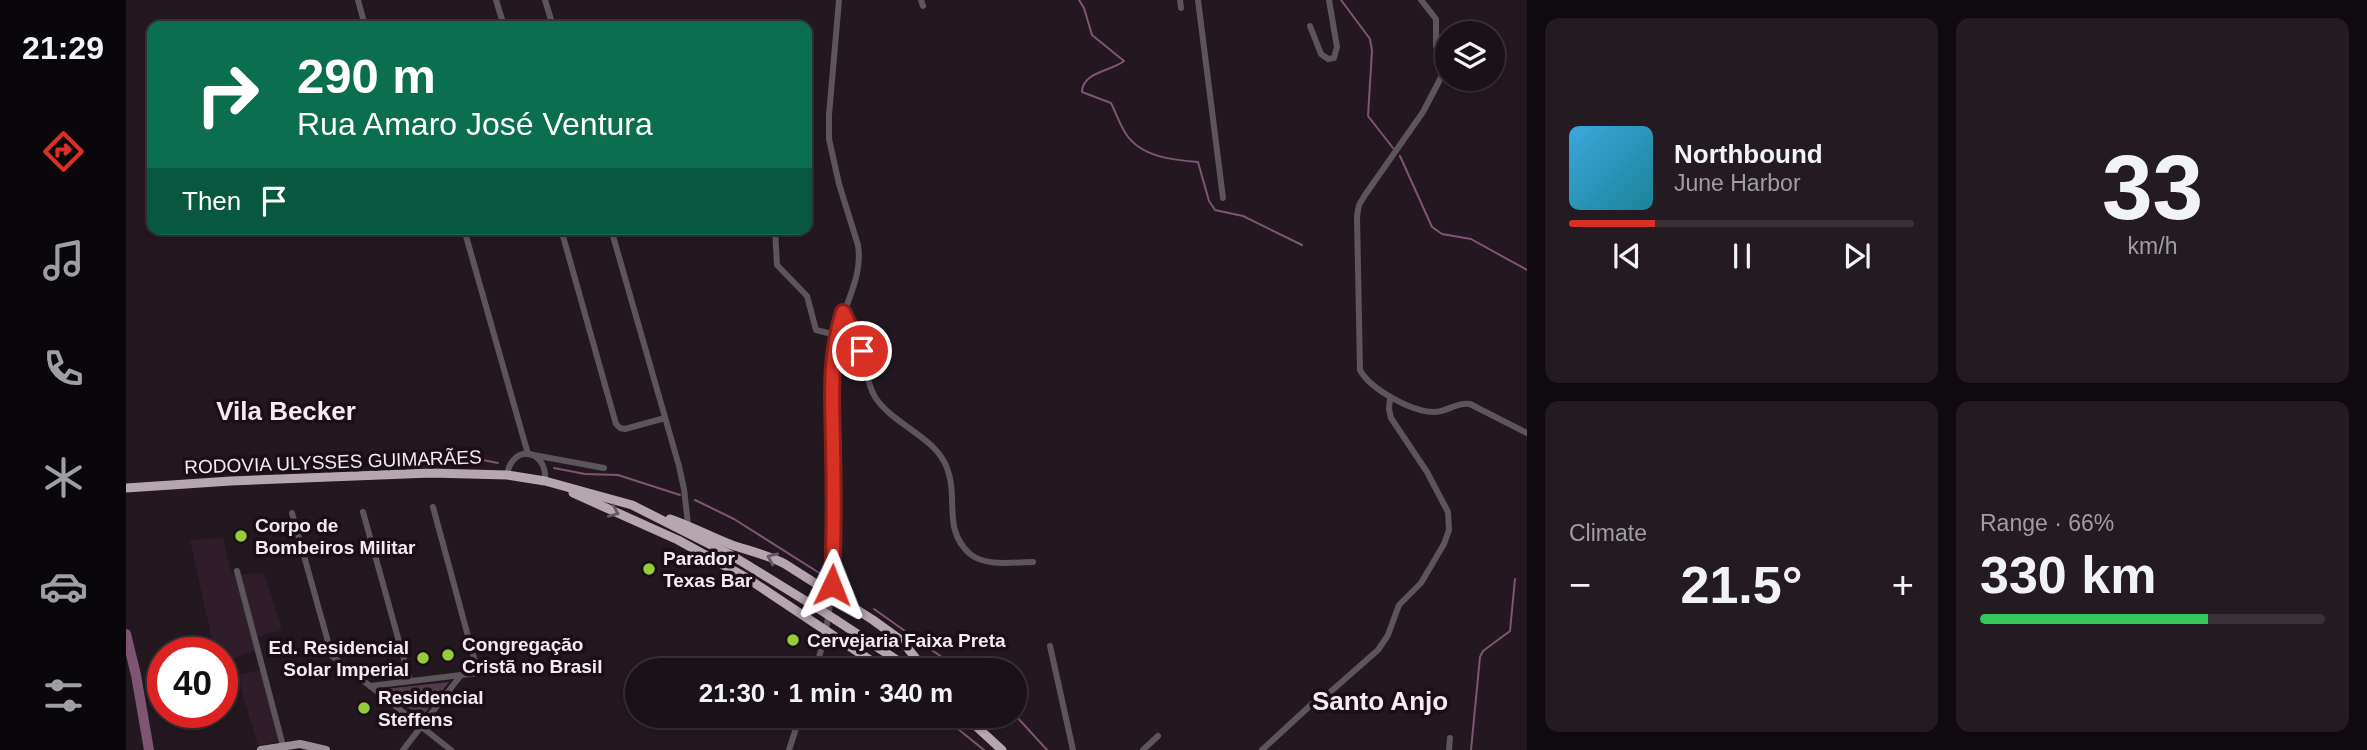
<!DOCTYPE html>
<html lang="en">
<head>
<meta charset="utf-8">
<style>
	body { margin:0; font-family:Helvetica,sans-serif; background:#231b21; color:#f1f3f6; height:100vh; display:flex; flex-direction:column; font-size:26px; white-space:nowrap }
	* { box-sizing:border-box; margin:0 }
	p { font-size:23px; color:#9f9ea2 }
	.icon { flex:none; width:38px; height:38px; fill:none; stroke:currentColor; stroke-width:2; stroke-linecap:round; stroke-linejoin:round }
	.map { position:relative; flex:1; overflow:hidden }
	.panel { display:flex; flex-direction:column; gap:18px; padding:18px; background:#0e0a0d; width:840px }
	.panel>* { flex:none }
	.top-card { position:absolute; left:21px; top:21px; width:665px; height:214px; border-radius:14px; box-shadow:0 2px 5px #0004,0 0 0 2px #383237; background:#0b6e4f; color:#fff; overflow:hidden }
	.fabs { position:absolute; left:1309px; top:21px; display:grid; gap:14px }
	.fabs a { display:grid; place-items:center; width:70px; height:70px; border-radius:50%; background:#1a1218; box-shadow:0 2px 5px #0004,0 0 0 2px #383237; font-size:35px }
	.speed { position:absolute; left:21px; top:637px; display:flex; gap:14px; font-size:35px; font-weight:700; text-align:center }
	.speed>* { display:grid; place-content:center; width:91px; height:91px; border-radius:50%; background:#1a1218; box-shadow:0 2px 5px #0004,0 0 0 2px #383237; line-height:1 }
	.speed .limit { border:10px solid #d22; background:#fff; color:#111 }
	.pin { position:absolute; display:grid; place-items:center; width:60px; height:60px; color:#fff; margin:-30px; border:4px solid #fff; border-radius:50%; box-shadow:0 2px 7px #0007 }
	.me { position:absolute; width:77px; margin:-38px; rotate:2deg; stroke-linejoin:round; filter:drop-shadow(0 0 5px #0008) }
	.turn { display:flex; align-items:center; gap:24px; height:147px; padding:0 35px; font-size:32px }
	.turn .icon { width:91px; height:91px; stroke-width:2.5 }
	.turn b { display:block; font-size:49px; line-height:60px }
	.then { display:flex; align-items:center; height:66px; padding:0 35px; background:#0003; gap:14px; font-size:26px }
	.big { font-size:52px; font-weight:600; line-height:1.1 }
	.panel .tile { flex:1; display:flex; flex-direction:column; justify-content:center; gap:10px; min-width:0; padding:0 24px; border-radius:14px; background:#231b21 }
	.panel .dial { align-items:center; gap:0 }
	.dial b { font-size:91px; line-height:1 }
	.song { display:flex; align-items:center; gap:21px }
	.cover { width:84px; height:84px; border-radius:10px; background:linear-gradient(135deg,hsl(200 70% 55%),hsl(190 70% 35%)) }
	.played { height:7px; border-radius:4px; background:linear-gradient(90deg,#d93025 25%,#383237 25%) }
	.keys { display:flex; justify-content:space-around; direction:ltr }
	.heat { display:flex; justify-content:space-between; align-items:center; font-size:38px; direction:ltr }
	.charge { height:10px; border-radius:5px; background:linear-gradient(90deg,#34c759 66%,#383237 0) }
	.panel .tiles { flex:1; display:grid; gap:18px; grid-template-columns:repeat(2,1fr) }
	.trip { position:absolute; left:499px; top:658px; width:402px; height:70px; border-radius:35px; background:#1a1218; box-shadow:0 2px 5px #0004,0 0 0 2px #383237; font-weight:600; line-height:70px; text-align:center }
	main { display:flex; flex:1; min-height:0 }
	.tab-bar { display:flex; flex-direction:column; width:126px; justify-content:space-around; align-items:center; background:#0a070a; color:#9f9ea2 }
	.tab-bar .icon { width:49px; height:49px }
	.tab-bar .selected { color:#d93025 }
	.tab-bar b { font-size:32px; color:#f1f3f6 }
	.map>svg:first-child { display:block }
</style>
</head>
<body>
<main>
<nav class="tab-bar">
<b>21:29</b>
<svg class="icon selected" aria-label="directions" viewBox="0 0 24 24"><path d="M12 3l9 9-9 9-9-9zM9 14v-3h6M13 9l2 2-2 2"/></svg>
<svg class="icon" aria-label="music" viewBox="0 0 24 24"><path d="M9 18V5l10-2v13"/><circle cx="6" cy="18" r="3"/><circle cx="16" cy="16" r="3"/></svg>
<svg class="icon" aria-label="phone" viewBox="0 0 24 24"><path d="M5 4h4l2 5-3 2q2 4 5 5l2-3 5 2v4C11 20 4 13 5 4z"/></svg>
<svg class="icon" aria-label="climate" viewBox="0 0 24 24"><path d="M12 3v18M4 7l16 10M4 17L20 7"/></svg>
<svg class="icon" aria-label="car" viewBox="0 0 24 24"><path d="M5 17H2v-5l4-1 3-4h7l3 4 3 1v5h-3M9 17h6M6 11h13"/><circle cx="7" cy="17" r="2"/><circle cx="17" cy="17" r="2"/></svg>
<svg class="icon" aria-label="filters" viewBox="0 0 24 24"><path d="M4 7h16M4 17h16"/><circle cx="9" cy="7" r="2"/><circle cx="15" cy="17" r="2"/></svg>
</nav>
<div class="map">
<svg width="1401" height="750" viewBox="0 0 1401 750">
	<rect width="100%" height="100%" fill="#231820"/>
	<g fill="#2f1e2a">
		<path d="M97,538L106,575L138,573L156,630L126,638L129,650L96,663V653H89L64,540Z"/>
		<path d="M135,670L153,741L132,746L111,675Z"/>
	</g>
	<path fill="#533a4c" d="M323,682L295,718L259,689Z"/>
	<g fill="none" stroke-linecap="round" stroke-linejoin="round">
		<g stroke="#7e5572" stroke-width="2">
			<path d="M953,0L958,8L966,35L998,61C986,71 956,72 956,92L985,103C990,113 994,125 1000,134C1015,157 1047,160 1072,162L1083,201L1089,210L1117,216L1176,245"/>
			<path d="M1215,0L1244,39L1246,51L1242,116L1267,148"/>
			<path d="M1274,156L1306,227L1316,234L1345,239L1401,270"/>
			<path d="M322,453L372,463"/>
			<path d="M428,468L459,474L492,475L554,495"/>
			<path d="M569,500L608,519L695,574"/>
			<path d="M748,609L834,670"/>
			<path d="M889,715L921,750"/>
			<path d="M816,716L858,750"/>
			<path d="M1345,750L1354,657L1357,651L1384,631L1389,579"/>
		</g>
		<path stroke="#7e5572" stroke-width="10" d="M0,634L10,675L23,750"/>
		<g stroke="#5c555a" stroke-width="6">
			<path d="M232,0L239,26"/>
			<path d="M370,0L378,26"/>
			<path d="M419,0L427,26"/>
			<path d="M795,0L797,6"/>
			<path d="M1054,0L1055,8"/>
			<path d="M1072,0L1097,198"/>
			<path d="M1295,0L1310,19V46L1321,66L1297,112L1239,195L1233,205L1231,216L1234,370C1244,389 1286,412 1308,412C1321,412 1330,402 1344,404L1401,433"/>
			<path d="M1184,26L1195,54L1202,59L1208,58L1211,47L1203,0"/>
			<path d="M338,229L402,454L478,468"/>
			<path d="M435,229L490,424L494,428L499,429L539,418"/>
			<path d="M485,229L553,466L558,489L562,524"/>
			<path d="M649,229L651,265L681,296L690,330L710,335"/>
			<path d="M717,312C724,325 732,337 736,351C740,366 741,384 749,397C767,425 809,436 821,468C833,499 816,529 844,554C860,567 888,562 907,562"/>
			<path d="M381,475C386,443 422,449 419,481"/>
			<path d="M237,512L284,681"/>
			<path d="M166,513L206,656L325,750"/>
			<path d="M111,571L157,746"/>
			<path d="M924,646L947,750"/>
			<path d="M645,659L681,670"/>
			<path d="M689,670C715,595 708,511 707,433C706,405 703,375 708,347C713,313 738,280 732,245L713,184L703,139V115L713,0"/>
			<path d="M244,686L352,673L307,507"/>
			<path d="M277,750L335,675"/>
			<path d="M663,750L674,716"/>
			<path d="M1017,750L1032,736"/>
			<path d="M1136,750L1187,703L1202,694L1252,650L1262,635L1273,605L1295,583L1318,544L1323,530L1322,512L1301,472L1265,418L1263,409L1264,398"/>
			<path d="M1323,750L1324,738"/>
		</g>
		<path stroke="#9c8f98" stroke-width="8" d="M135,750L174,744L200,750"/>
		<g stroke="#b6a6b0" stroke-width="9">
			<path d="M0,488L105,481L305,473L381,475L419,481L506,505L605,555L693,609"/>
			<path d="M447,493L552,540L621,578L759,670"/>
			<path d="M544,519C565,526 585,537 606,545C624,551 642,555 659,564L747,620L776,641L799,670"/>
			<path d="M710,620L786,670"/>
			<path d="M839,716L876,750"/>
		</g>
		<path stroke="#b6a6b0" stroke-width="9" d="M693,609L710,620"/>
	</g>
	<defs><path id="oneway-chevron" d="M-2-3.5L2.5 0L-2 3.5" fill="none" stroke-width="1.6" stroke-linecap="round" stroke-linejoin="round" transform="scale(1.75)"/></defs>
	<g stroke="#685a64">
		<use href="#oneway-chevron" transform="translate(488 512) rotate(23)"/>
		<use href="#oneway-chevron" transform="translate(646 558) rotate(-156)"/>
	</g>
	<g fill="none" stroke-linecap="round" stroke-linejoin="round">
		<g stroke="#8d1f18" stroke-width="18">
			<path id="route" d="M706,585C708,538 708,492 707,445C706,399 703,356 717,312L736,351"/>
		</g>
		<use href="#route" stroke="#d93025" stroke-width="12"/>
	</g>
	<g fill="#96cc39" stroke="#1a0f17" stroke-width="2.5">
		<circle cx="115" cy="536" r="7"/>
		<circle cx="523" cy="569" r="7"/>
		<circle cx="667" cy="640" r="7"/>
		<circle cx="322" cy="655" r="7"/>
		<circle cx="297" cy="658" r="7"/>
		<circle cx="238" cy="708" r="7"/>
	</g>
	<g text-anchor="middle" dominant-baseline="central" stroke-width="7" stroke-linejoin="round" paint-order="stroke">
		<g font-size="19" fill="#f4ebf1" stroke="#1a0f17">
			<text transform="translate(207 462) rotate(-2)">RODOVIA ULYSSES GUIMARÃES</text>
		</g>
		<g font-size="19" font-weight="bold" fill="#f4ebf1" stroke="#1a0f17" text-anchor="start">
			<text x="129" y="525">Corpo de<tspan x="129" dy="22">Bombeiros Militar</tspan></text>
			<text x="537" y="558">Parador<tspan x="537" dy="22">Texas Bar</tspan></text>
			<text x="681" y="640">Cervejaria Faixa Preta</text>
			<text x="336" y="644">Congregação<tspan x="336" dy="22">Cristã no Brasil</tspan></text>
			<text x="283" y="647" text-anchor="end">Ed. Residencial<tspan x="283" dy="22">Solar Imperial</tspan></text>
			<text x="252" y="697">Residencial<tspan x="252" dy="22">Steffens</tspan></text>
		</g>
		<g font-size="26" font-weight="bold" fill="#f4ebf1" stroke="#1a0f17">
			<text x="160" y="411">Vila Becker</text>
			<text x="1254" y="701">Santo Anjo</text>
		</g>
	</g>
</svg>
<div class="fabs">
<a><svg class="icon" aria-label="layers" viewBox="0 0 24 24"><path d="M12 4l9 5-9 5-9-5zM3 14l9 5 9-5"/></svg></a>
</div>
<div class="speed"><div class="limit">40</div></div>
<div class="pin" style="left:736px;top:351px;background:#d93025"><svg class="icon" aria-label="arrive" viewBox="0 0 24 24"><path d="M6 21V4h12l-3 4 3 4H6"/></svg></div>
<svg class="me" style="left:706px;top:585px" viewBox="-20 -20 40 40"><path d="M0-17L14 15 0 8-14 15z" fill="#d93025" stroke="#fff" stroke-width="4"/></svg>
<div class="trip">21:30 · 1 min · 340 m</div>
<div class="top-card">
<div class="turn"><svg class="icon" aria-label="right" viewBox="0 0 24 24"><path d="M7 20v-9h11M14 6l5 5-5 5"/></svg><div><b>290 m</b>Rua Amaro José Ventura</div></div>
<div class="then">Then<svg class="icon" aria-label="arrive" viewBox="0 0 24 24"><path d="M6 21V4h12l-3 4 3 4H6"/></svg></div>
</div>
</div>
<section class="panel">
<div class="tiles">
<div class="tile">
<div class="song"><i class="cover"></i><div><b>Northbound</b><p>June Harbor</p></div></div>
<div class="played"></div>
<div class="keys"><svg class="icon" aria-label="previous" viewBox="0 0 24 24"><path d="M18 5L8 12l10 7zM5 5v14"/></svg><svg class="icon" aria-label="pause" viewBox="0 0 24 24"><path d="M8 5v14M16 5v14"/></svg><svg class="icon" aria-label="next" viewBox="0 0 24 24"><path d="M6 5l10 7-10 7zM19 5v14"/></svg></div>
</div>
<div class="tile dial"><b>33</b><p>km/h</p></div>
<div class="tile"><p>Climate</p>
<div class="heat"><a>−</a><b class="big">21.5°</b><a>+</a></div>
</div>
<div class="tile"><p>Range · 66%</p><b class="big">330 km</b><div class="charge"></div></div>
</div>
</section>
</main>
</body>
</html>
